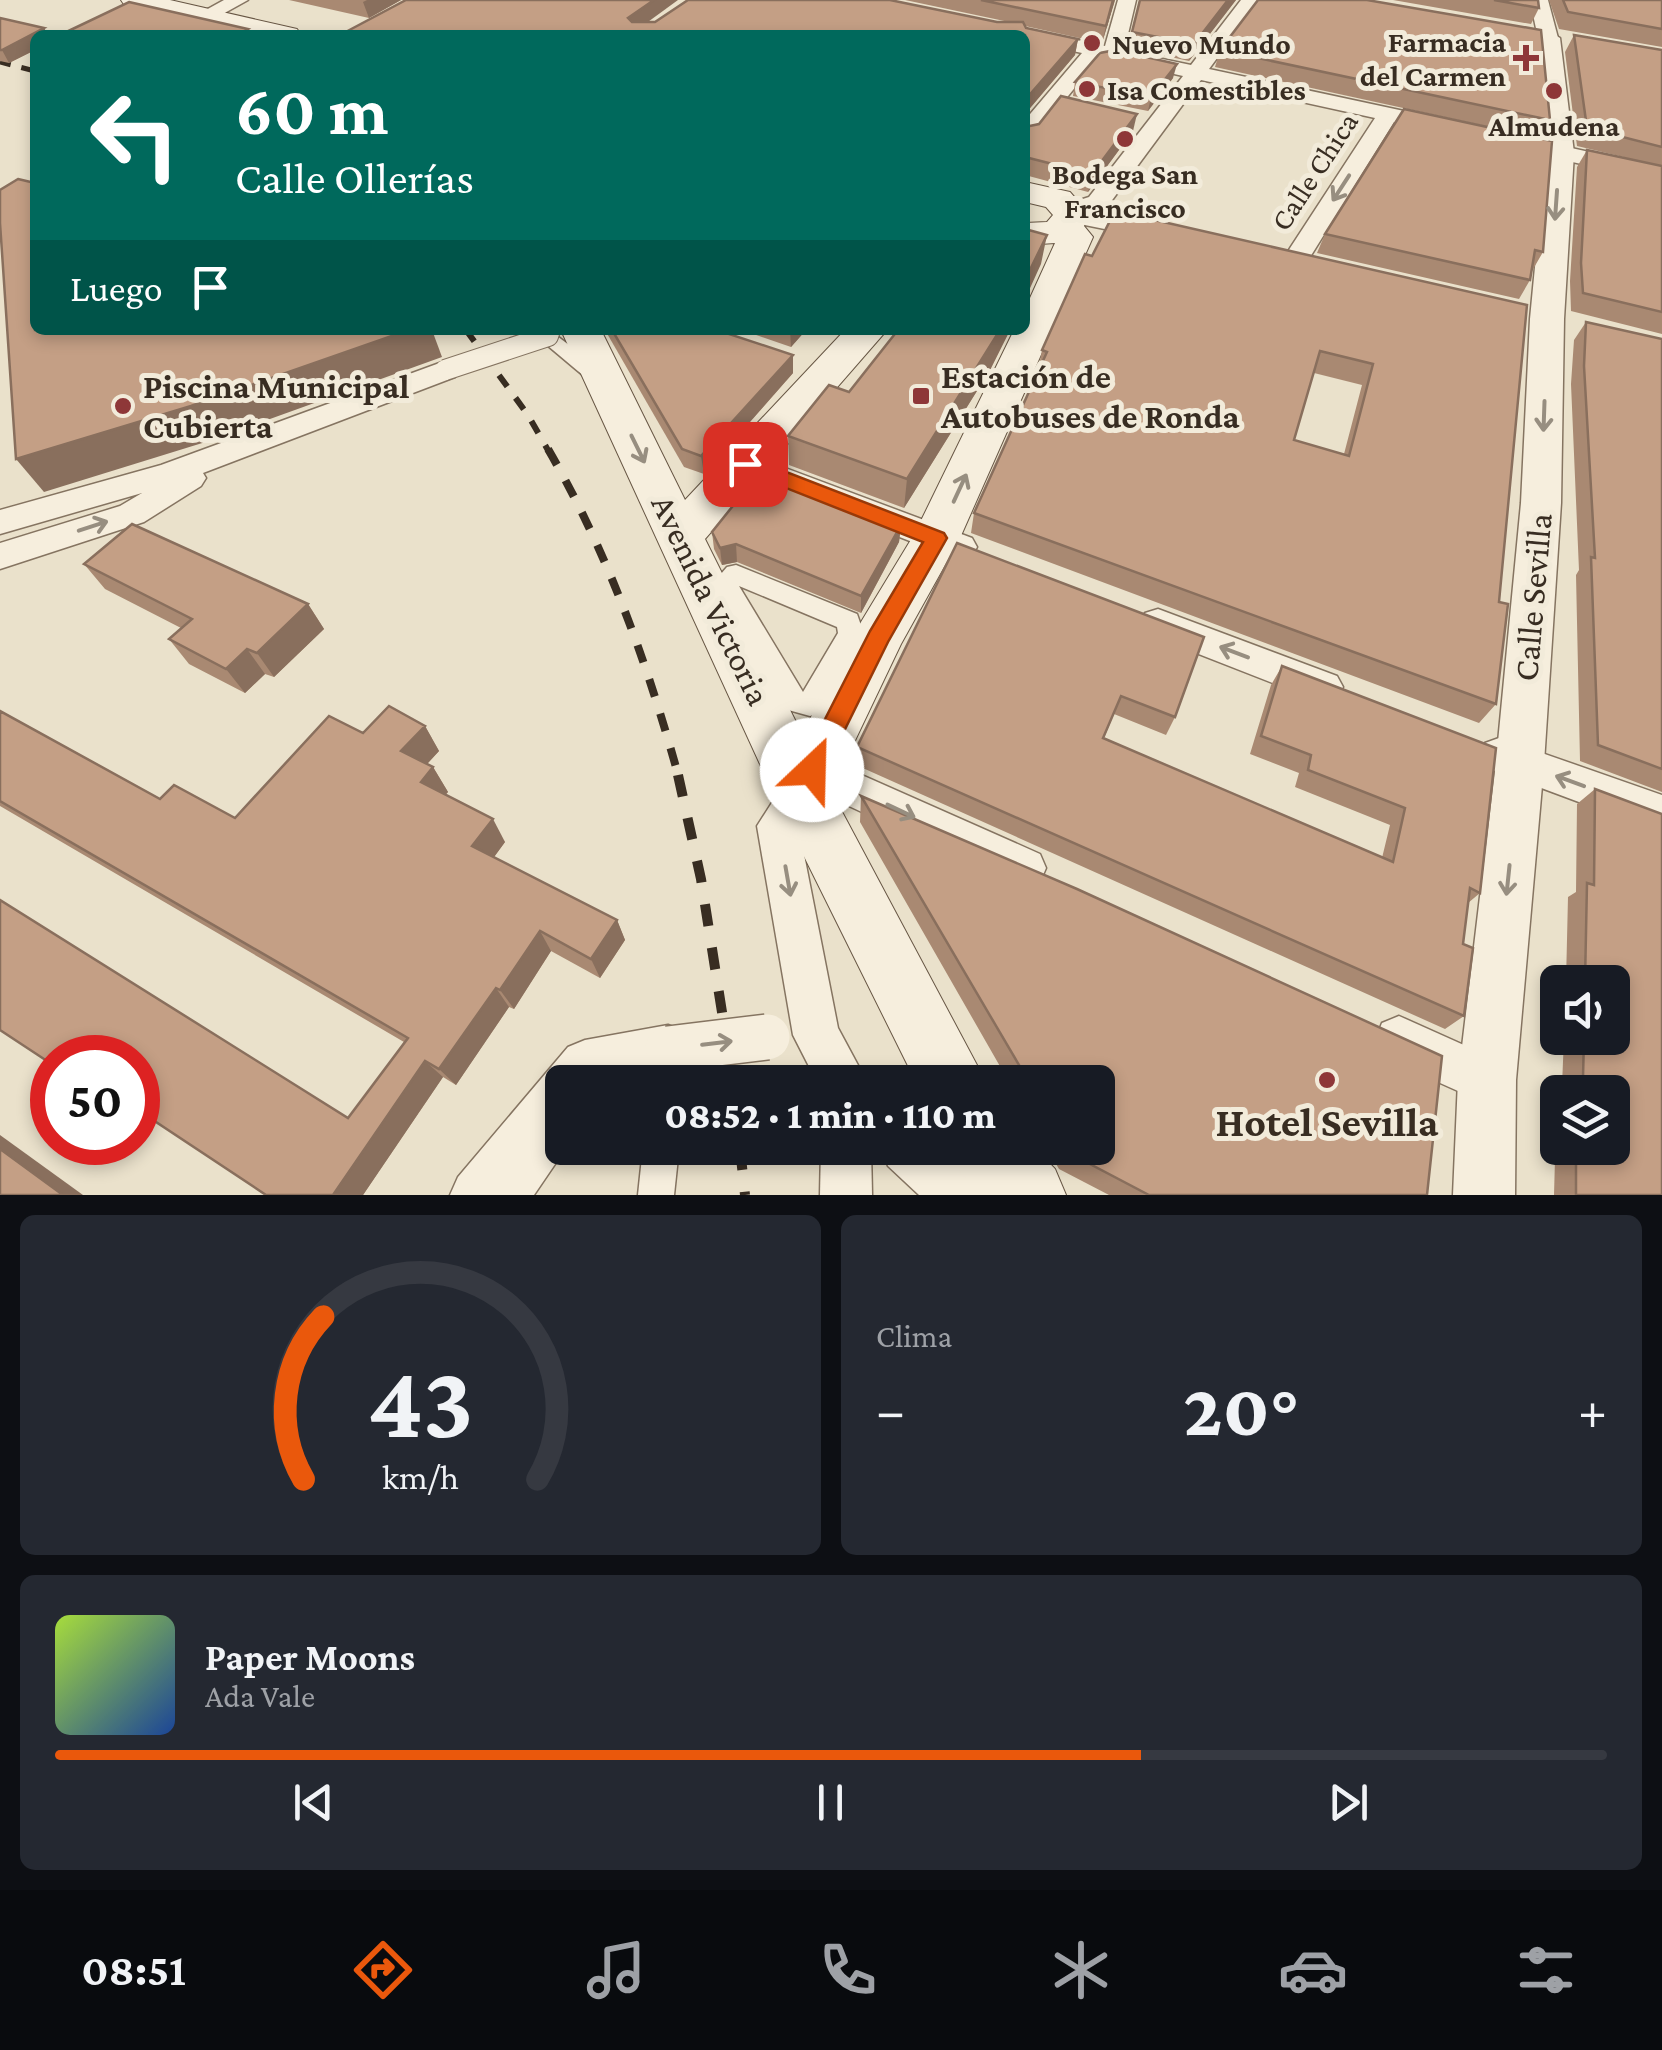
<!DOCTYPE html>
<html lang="es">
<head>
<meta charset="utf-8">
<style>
	body { margin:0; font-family:"Crimson Pro",serif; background:#242831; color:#f1f3f6; height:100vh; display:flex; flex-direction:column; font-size:38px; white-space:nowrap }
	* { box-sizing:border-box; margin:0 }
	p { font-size:32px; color:#9ea1a6 }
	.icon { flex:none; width:55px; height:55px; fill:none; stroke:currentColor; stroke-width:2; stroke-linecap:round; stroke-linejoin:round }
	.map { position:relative; height:1195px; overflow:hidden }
	.drawer { display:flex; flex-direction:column; gap:20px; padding:20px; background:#0d0f14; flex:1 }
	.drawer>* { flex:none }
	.top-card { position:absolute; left:30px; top:30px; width:1000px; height:305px; border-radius:15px; box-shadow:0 5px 15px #0003; background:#00695c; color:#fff; overflow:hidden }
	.controls { position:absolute; left:1540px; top:965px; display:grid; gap:20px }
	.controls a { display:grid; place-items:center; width:90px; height:90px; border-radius:15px; background:#171b24; box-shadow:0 5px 15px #0003; font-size:50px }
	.speed { position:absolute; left:30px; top:1035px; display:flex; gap:20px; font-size:50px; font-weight:700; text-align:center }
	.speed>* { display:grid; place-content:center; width:130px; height:130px; border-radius:50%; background:#171b24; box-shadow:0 5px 15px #0003; line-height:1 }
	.speed .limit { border:15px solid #d22; background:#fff; color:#111 }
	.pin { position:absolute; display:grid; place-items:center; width:85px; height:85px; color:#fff; margin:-42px; border-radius:20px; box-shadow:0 5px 15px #0006 }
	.me { position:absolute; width:110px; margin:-55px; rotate:24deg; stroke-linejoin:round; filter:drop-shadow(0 0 8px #0008) }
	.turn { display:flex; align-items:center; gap:35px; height:210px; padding:0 40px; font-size:45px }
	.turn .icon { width:130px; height:130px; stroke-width:2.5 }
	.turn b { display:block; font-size:70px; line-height:85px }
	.then { display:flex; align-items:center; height:95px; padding:0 40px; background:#0003; gap:20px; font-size:38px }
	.big { font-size:75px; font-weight:800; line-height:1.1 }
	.drawer .widget { flex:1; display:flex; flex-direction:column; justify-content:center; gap:15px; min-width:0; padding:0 35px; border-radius:15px; background:#242831 }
	.drawer .dial { align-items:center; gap:0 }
	.dial svg { height:260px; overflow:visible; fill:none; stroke:#363941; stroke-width:7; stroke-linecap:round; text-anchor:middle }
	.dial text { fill:#f1f3f6; stroke:none }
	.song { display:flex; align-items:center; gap:30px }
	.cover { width:120px; height:120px; border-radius:15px; background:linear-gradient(135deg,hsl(80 70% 55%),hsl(220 70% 35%)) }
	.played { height:10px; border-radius:5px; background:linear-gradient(90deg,#ea580c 70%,#363941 70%) }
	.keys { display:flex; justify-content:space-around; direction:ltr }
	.heat { display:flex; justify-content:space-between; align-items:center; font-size:55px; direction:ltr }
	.drawer .tiles { flex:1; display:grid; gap:20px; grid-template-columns:1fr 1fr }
	.widget:last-child { grid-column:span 2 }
	.trip { position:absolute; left:545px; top:1065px; width:570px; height:100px; border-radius:15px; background:#171b24; box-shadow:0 5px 15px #0003; font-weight:800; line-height:100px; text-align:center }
	.dock { display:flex; height:160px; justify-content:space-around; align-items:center; background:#090b0e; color:#9ea1a6 }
	.dock .icon { width:70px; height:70px }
	.dock .active { color:#ea580c }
	.dock b { font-size:45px; color:#f1f3f6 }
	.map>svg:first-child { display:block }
</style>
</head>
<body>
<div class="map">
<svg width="1662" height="1195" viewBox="0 0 1662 1195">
	<rect width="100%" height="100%" fill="#eae1cb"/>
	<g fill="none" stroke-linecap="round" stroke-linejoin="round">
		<g stroke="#857461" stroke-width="3">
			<g id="pedestrian">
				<path d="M549,330L605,372L608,377L605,382H591L541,340V332Z"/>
				<path d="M736,565L857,614L864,634L820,713L810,716L781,708L713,583L727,567ZM739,586L837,627L838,633L803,692Z"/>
				<path d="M562,1104V1148H566L534,1195H494L550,1110Z"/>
				<path d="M643,1148H679L674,1195H638Z"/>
			</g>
		</g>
		<g stroke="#857461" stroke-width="3">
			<g id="minor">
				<path d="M224,0H248L212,20H198L195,16Z"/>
				<path d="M1118,0H1136L1124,51L1191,65L1241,0H1260L1209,69L1446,120L1457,127L1446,134L1394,122L1307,262L1294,270L1281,262L1375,118L1201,80L1107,207L1070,218L1061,216L1058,211L1061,206L1089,197L1183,76L1112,60L1095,63L1033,139L1025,141V120L1082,53L1025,41V35H1015L1025,29L1105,46Z"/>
				<path d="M1530,0H1548L1558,38L1555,42H1541L1538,38Z"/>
				<path d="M1526,138L1662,168V182L1518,150L1515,145L1518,140Z"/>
				<path d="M445,361L455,363L459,370L455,377L203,473L206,478L201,486L144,522L0,569V543L120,506L142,493L0,534V510L161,465Z"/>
				<path d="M745,453L972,538L977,547L972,556L960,560L948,556L734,472L729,464L734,456Z"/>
				<path d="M1158,609L1337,676L1343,687L1337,698L1324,703L1145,633L1140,623L1145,613Z"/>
				<path d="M1499,738L1662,795V833L1485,767L1479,755L1485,743Z"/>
				<path d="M812,753L1040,854L1046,868L1040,882L1025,888L821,793L799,829L838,1028L867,1082H817L793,1035L757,826L787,779L795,776L792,770L798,758Z"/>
				<path d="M1399,1016L1504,1063L1511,1080L1504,1097L1487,1104L1382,1057L1375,1040L1382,1023Z"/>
				<path d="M668,1025L685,1032L692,1049L685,1066L614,1082H562V1128L509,1195H450L458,1177L568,1047L585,1040Z"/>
				<path d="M821,1148H871L872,1195H820Z"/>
				<path d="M881,1148H942L974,1177L982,1195H919L888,1166Z"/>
			</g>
		</g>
		<g stroke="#857461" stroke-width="3">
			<g id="tertiary">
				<path d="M1548,31L1560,38L1574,153L1564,319L1561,503L1544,763L1516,1080L1515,1195H1453L1458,1080L1496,763L1521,503L1530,319L1546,153L1536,38Z"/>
				<path d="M1071,205L1175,226L1179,232L1175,238L1164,241L1060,220L1056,214L1060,208Z"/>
			</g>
		</g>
		<g stroke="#675644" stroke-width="2">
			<g id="secondary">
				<path d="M121,0H170L297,29L301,35H250L125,6Z"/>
				<path d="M1025,182L1070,192L1089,214L1084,226L1093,237L960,538L901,644L831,791L986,1082H916L781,810L561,330H601L685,500L845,330H887L705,539L802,734L861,622L915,533L1014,330H1025V309L1055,243L1025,245V223L1047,222L1053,215L1046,207L1025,202Z"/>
				<path d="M950,1148H1035L1055,1169L1066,1195H980L961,1173Z"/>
			</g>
		</g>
		<use href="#pedestrian" fill="#f6eedd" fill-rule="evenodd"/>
		<use href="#minor" fill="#f6eedd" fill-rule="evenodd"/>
		<use href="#tertiary" fill="#f6eedd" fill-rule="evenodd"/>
		<use href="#secondary" fill="#f6eedd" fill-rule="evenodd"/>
		<path stroke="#382d22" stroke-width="5" stroke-dasharray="11 11" stroke-linecap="butt" d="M0,62L35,71"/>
		<path stroke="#382d22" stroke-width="6" stroke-dasharray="14 14" stroke-linecap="butt" d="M466,330L528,415L549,452"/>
		<path stroke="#382d22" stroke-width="8" stroke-dasharray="18 18" stroke-linecap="butt" d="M548,449C608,553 647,662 679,778"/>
		<g stroke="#382d22" stroke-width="10" stroke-dasharray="22 22" stroke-linecap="butt">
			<path d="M678,775L701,879L733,1082"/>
			<path d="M740,1148L745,1195"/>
		</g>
		<g stroke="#857461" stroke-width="22" stroke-linecap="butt">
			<path id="pedestrian-bridge" d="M445,370L548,336L550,330"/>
		</g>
		<g stroke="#857461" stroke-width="48" stroke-linecap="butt">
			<path id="minor-bridge" d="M668,1049L767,1037"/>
		</g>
		<use href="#pedestrian-bridge" stroke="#f6eedd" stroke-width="20"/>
		<use href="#minor-bridge" stroke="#f6eedd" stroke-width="45"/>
	</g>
	<g fill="#a98972" fill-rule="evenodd">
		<path d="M289,0H401L369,18Z"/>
		<path d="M905,0H1115L1102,43L1025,26L1026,28L1078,39L1075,55L1025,114L340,35L647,22H1009Z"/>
		<path d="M1236,0L1189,61L1129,48L1139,1Z"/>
		<path d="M1393,0H1538L1539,8L1531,24Z"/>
		<path d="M1549,0H1662V47L1559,29Z"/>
		<path d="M0,18L44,28L48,35H35V50L9,63L0,61Z"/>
		<path d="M1574,35L1662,50V334L1571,311L1570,281L1577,167L1587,150L1628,158L1577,146L1565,52Z"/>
		<path d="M1220,50L1550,120L1541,138L1215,67Z"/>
		<path d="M1173,78L1148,111L1073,96L1075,82Z"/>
		<path d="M1404,109L1543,252L1532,271L1530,280L1519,299L1317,253L1325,234Z"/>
		<path d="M1025,116V127L1133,131L1088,192L1025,175Z"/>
		<path d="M1092,256L1527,305L1499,602L1496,704L1479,723L971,533L974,513L1038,371L1042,350ZM1314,373L1362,385L1344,454L1294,440Z"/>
		<path d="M1586,322L1662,339V792L1580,761L1576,575L1579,570L1571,384L1574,340Z"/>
		<path d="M605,330H717L793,373L704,474L684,467Z"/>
		<path d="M742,330H806L791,347Z"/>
		<path d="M898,330H1010L990,370L904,508L789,465L788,436L849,392Z"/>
		<path d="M901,525L899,542L861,613L737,562L722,565L714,549L712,532Z"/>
		<path d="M957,543L1175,717L1166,735L1114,714L1104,738L1382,858L1390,825L1295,787L1299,773L1250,754L1271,685L1282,666L1480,893L1468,903L1463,944L1464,1016L1445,1029L856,765L857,747Z"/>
		<path d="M84,564L308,604L324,629L274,677L265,674L245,693L189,664L169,639L181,628L105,589Z"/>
		<path d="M0,711L160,799L235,818L363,733L425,726L439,751L427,764L433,767L448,792L445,795L505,842L494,857L617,920L625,940L600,978L551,951L514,1009L509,1007L456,1085L443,1077L363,1195H266L138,1058L348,1118L404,1042L0,806Z"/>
		<path d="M1595,789L1662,1195H1554L1557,1087L1562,1085L1564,1038H1612V982H1566L1568,897L1576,892L1577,804ZM1558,1092H1612V1148H1558Z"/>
		<path d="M861,796L1427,1195H1109L1059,1169L1047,1148H1098V1082H1009L860,822Z"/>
	</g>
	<g fill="#896f5d">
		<path d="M367,0H401L369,18L363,2Z"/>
		<path d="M654,0H678L630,35L628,18Z"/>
		<path d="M1113,0H1115L1102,43L1106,26Z"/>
		<path d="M1228,0H1236L1189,61L1194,44Z"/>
		<path d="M44,28L48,35H35V50L9,63L2,50Z"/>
		<path d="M1078,39L1075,55L1025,114V100Z"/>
		<path d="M1177,64L1173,78L1148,111L1151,97Z"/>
		<path d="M1137,114L1133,131L1088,192L1092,174Z"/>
		<path d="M1047,235L1041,264L1026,297L1025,304L1026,278Z"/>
		<path d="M409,330H432L442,357L212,440L44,492L16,459Z"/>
		<path d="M790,330H806L791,347Z"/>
		<path d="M1000,330H1010L990,370L904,508L907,479Z"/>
		<path d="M793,355V373L704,474L701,456Z"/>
		<path d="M901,525L899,542L861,613V596Z"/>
		<path d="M736,544L737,562L722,565L720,548Z"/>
		<path d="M308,604L324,629L274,677L257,653Z"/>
		<path d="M247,649L265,674L245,693L226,669Z"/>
		<path d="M425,726L439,751L416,776L401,751Z"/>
		<path d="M433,767L448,792L435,806L421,782Z"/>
		<path d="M493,819L505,842L486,868L472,846Z"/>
		<path d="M617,920L625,940L600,978L591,959Z"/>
		<path d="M540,931L551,951L514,1009L500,990Z"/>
		<path d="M496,988L509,1007L456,1085L439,1069Z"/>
		<path d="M425,1061L443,1077L363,1195H333Z"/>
		<path d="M0,1135L83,1195H63L0,1149Z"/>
	</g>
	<g fill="#c49f85" stroke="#896f5d" stroke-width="2.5" fill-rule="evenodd">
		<path d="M406,0H654L628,18L632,22H655L688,0H890L997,22H1023L1026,28L1078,39L1025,100V35H340Z"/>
		<path d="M981,0H1113L1106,26Z"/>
		<path d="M1140,0H1228L1194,44L1132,32Z"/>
		<path d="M1258,0H1367L1541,30L1550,120L1220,50Z"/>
		<path d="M1494,0H1538L1539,8Z"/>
		<path d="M1563,0H1662V29L1568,12Z"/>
		<path d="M129,2L248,29L238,35H60Z"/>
		<path d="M0,18L44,28L2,50H0Z"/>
		<path d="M1574,35L1662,50V147L1587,128Z"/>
		<path d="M1115,50L1177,64L1151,97L1075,82L1100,53Z"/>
		<path d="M1061,96L1137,114L1092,174L1025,157V117V127L1039,124Z"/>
		<path d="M1404,109L1552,141L1543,252L1535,250L1530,280L1325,234Z"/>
		<path d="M1587,150L1662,166V312L1583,293L1581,263Z"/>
		<path d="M18,179L35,183V330H409L191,406L16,459L0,223V190Z"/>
		<path d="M1115,211L1527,305L1499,602L1508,604L1496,704L974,513L1047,352L1042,350L1085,254L1092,256ZM1320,351L1373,364L1349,456L1294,440Z"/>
		<path d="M1025,229L1047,235L1026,278L1025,297Z"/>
		<path d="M1586,322L1662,339V769L1598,745L1591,557L1595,558L1584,366Z"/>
		<path d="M612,330H717L793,355L701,456L682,449Z"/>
		<path d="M898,330H1000L907,479L788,436L829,385L849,392Z"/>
		<path d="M760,472L901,525L861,596L736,544L720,548L712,532Z"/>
		<path d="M132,524L308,604L257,653L247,649L226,669L169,639L192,619L84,564Z"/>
		<path d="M957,543L1204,637L1175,717L1121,696L1103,738L1393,862L1405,808L1308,770L1311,755L1261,736L1282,666L1496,748L1480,893L1470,888L1463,944L1473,948L1464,1016L857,747Z"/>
		<path d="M389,706L425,726L401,751L433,767L421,782L493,819L472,846L617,920L591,959L540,931L500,990L496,988L439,1069L425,1061L333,1195H266L138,1110V1058H60L55,1054L47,1061L0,1030V900L348,1118L408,1038L0,801V711L160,799L174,785L235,818L329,716L363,733Z"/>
		<path d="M1595,789L1662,814V1195H1576V1148H1612V1092H1578V1077L1583,1078L1584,1038H1612V982H1585L1587,883L1594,885Z"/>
		<path d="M861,796L1077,889L1442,1056L1427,1195H1149L1071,1154L1067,1148H1098V1082H1029Z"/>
		<path d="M0,1149L63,1195H0Z"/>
	</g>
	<defs><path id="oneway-shaft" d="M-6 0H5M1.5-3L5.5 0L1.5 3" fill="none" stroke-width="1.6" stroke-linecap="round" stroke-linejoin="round" transform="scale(2.5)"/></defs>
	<g stroke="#978e80">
		<use href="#oneway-shaft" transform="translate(1341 188) rotate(123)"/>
		<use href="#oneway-shaft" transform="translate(1556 205) rotate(94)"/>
		<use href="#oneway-shaft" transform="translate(1544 416) rotate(92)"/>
		<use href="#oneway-shaft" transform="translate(638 449) rotate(64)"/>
		<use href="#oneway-shaft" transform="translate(960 488) rotate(-65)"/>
		<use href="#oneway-shaft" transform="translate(93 526) rotate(-18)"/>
		<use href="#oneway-shaft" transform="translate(1234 652) rotate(-159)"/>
		<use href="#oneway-shaft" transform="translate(1570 781) rotate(-160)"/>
		<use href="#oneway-shaft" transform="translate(901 811) rotate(25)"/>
		<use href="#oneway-shaft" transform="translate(1508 880) rotate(96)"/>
		<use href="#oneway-shaft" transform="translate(788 881) rotate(80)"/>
		<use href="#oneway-shaft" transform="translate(717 1043) rotate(-7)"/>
	</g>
	<path fill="#ea580c" stroke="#983908" stroke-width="2.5" d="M745,456L944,533L947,538L888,642L821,778L812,781L803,778L799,770L870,631L923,542L738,469V458Z"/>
	<g fill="#8e3738" stroke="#f2ebda" stroke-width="4">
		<circle cx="1092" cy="43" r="10"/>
		<path d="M1521 43h10v10h10v10h-10v10h-10v-10h-10v-10h10z"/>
		<circle cx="1087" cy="89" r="10"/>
		<circle cx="1554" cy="91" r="10"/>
		<circle cx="1125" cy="139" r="10"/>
		<rect x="911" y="386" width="20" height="20" rx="5"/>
		<circle cx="123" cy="406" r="10"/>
		<circle cx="1327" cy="1080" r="10"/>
	</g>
	<g text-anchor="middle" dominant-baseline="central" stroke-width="10" stroke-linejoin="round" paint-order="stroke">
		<g font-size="30" font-weight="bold" fill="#382d22" stroke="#f2ebda" text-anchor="start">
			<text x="1506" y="41" text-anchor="end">Farmacia<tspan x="1506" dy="34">del Carmen</tspan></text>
			<text x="1112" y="43">Nuevo Mundo</text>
			<text x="1107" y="89">Isa Comestibles</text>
			<text x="1554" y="125" text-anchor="middle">Almudena</text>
			<text x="1125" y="173" text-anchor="middle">Bodega San<tspan x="1125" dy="34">Francisco</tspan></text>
		</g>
		<g font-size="30" fill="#382d22" stroke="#f2ebda">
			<text transform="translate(1314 171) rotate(-57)">Calle Chica</text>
		</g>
		<g font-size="35" font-weight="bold" fill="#382d22" stroke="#f2ebda" text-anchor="start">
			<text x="941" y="376">Estación de<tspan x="941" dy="40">Autobuses de Ronda</tspan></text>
			<text x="143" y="386">Piscina Municipal<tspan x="143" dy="40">Cubierta</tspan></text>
		</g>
		<g font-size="35" fill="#382d22" stroke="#f2ebda">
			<text transform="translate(1533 597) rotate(-85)">Calle Sevilla</text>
			<text transform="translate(711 600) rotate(64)">Avenida Victoria</text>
		</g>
		<g font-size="42" font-weight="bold" fill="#382d22" stroke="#f2ebda">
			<text x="1327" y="1121">Hotel Sevilla</text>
		</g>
	</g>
</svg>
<div class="controls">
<a><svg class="icon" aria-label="sound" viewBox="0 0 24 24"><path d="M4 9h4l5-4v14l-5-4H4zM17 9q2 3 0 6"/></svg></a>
<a><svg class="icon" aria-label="layers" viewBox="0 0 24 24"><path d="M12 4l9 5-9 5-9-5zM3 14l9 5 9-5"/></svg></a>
</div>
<div class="speed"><div class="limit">50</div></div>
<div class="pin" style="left:745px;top:464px;background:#d93025"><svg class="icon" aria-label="arrive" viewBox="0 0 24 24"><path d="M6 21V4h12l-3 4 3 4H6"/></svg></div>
<svg class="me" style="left:812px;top:770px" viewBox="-20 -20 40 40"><circle r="19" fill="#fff"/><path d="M0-13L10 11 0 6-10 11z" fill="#ea580c"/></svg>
<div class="trip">08:52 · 1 min · 110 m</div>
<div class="top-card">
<div class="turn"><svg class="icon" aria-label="left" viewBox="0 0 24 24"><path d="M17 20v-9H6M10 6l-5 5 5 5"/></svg><div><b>60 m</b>Calle Ollerías</div></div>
<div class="then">Luego<svg class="icon" aria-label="arrive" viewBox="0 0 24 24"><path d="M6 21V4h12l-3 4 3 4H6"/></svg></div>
</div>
</div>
<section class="drawer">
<div class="tiles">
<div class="widget dial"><svg viewBox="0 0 100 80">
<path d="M14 69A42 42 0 1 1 86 69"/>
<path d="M14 69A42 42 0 0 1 20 19" stroke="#ea580c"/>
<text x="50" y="56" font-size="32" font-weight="700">43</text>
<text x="50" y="72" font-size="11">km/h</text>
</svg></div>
<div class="widget"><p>Clima</p>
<div class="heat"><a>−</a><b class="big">20°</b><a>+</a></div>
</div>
<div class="widget">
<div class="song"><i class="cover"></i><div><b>Paper Moons</b><p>Ada Vale</p></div></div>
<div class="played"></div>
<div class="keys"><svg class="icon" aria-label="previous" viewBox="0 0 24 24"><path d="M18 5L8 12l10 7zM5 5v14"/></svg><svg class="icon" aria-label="pause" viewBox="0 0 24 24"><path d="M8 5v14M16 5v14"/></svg><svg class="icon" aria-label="next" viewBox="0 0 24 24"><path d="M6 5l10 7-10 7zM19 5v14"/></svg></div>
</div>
</div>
</section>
<nav class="dock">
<b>08:51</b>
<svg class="icon active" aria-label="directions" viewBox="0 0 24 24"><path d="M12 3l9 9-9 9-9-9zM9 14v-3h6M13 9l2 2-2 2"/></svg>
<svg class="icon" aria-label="music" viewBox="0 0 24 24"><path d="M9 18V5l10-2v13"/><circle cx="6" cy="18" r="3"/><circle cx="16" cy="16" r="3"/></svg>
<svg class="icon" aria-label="phone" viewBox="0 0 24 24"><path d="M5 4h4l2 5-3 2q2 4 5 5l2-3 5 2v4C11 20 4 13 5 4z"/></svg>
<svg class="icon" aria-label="climate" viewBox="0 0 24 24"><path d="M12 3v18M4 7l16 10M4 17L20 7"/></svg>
<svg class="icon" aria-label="car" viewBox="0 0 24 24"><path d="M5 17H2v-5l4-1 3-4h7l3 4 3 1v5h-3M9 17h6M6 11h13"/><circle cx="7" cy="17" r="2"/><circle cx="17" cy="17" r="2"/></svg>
<svg class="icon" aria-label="filters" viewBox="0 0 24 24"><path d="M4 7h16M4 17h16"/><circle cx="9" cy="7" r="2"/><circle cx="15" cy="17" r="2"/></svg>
</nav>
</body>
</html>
